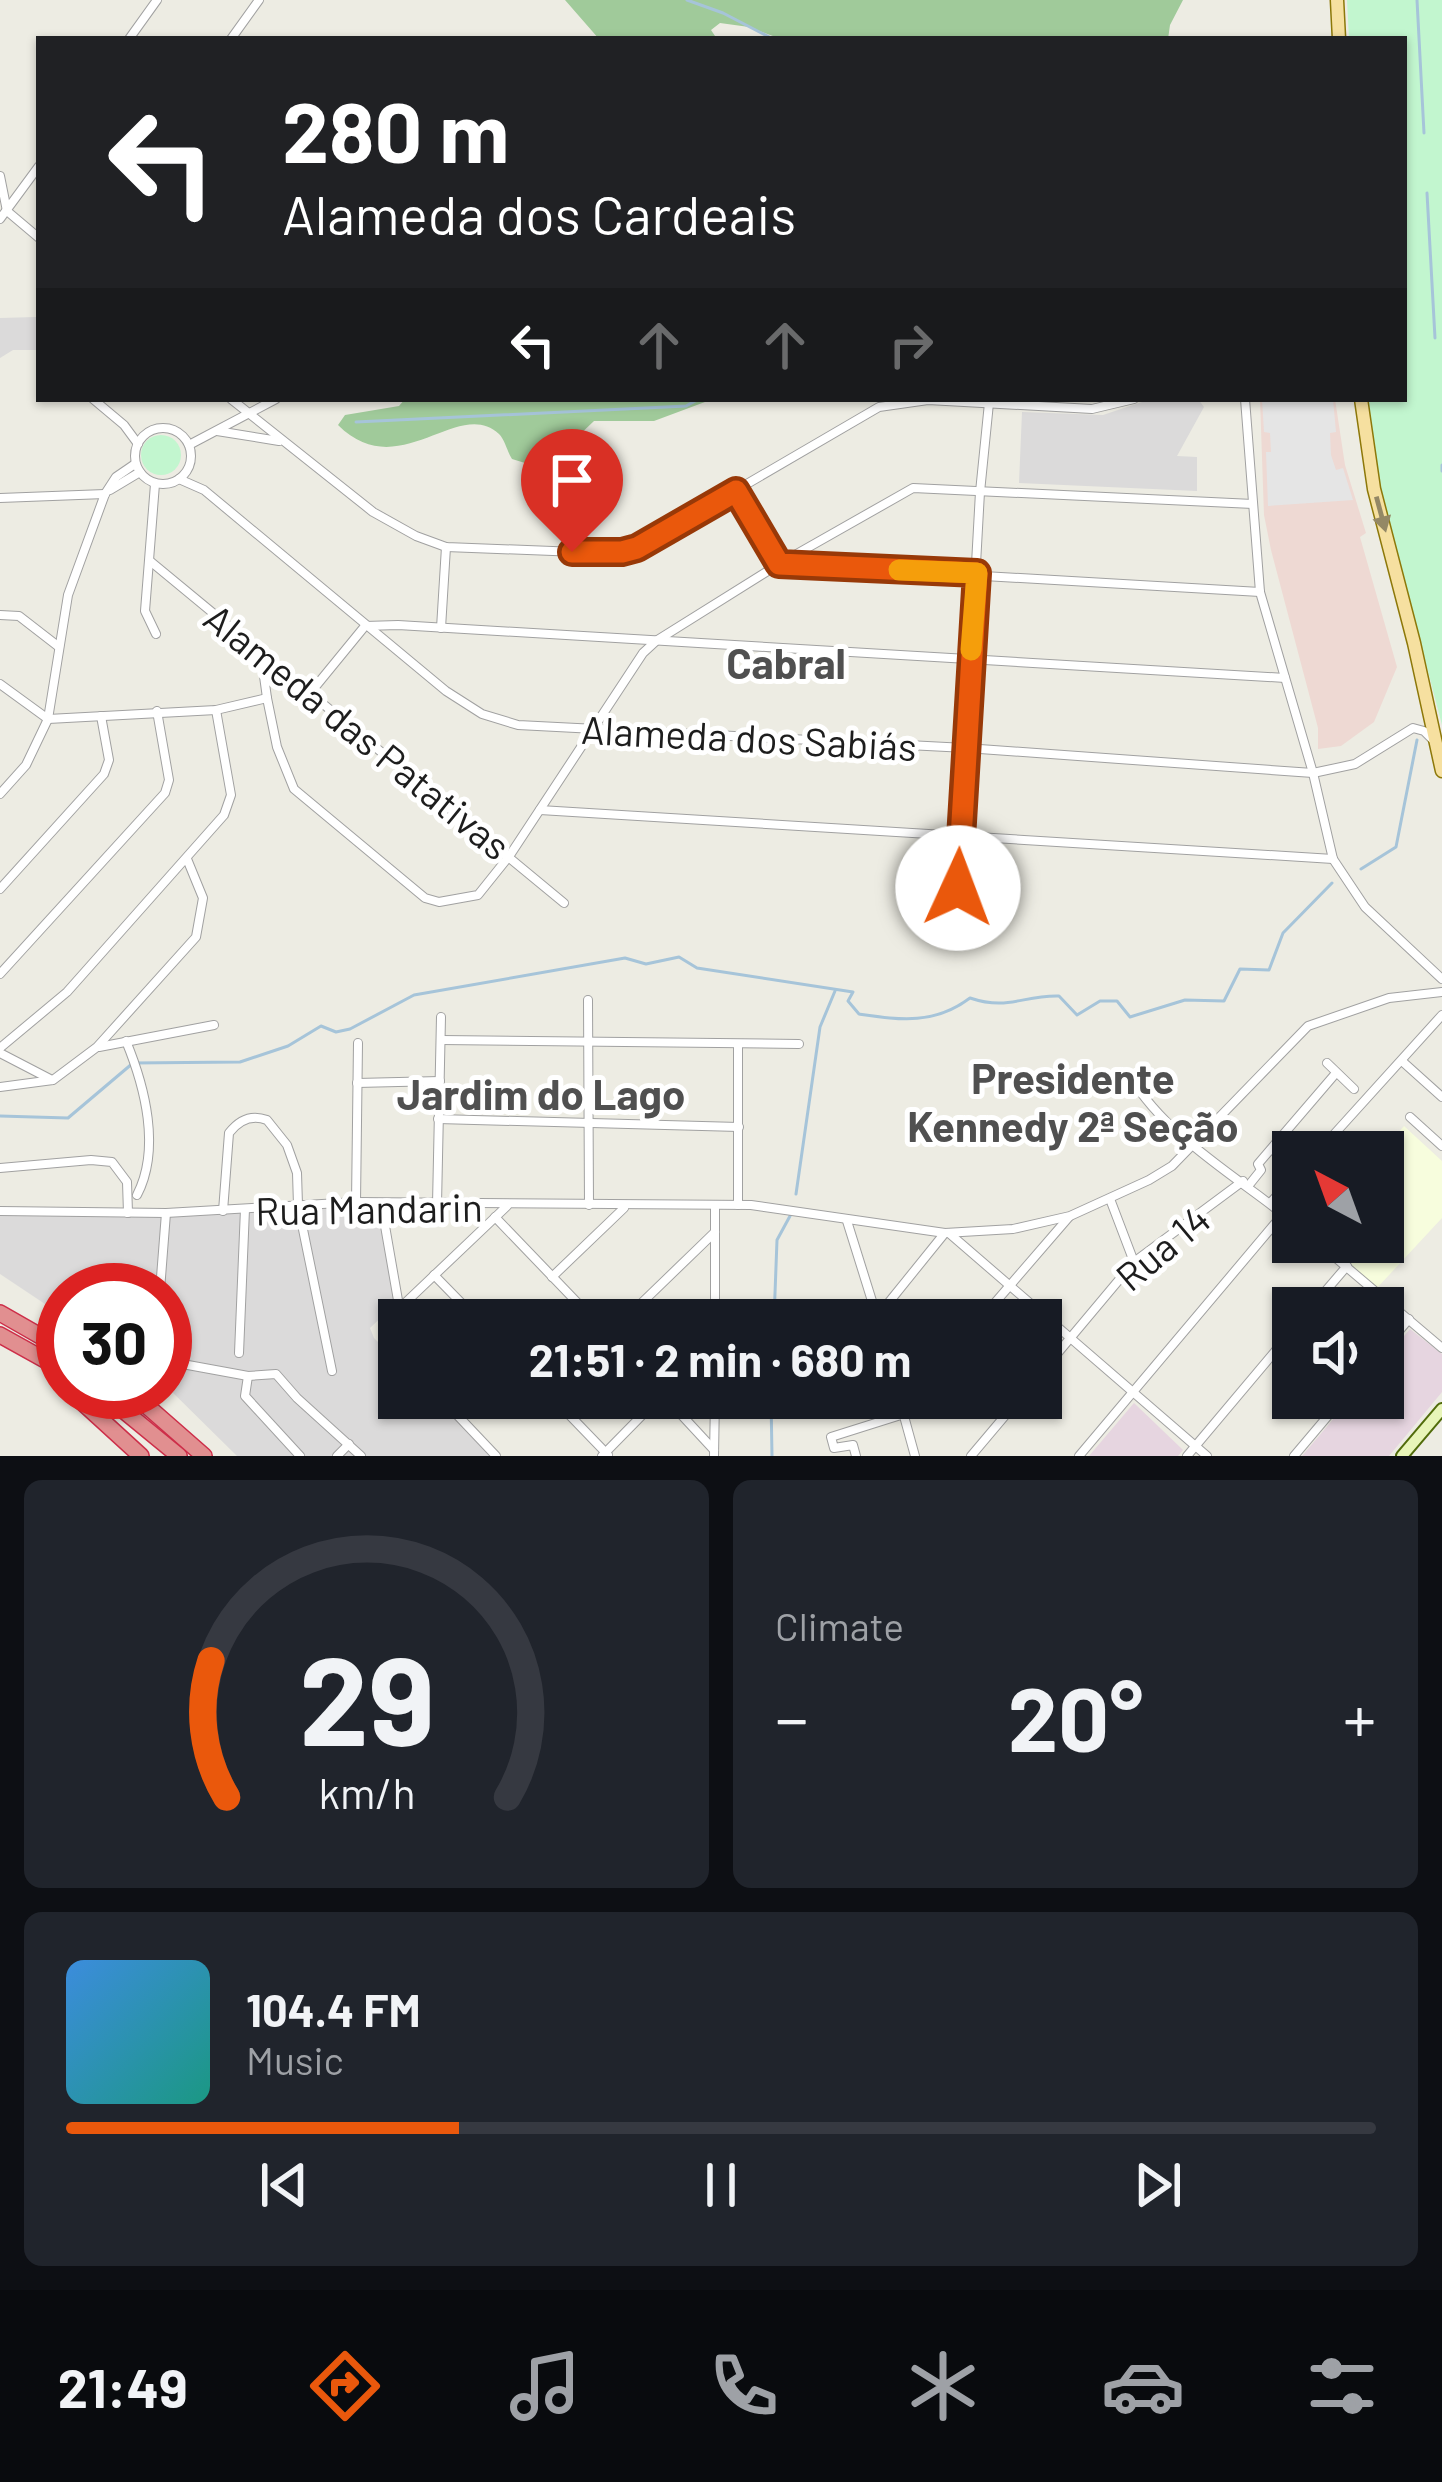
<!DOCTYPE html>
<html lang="en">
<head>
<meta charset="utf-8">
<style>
	body { margin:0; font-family:Barlow,sans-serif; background:#20242c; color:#f1f3f6; height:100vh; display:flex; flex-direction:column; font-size:45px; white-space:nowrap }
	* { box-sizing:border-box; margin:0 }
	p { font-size:39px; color:#9ea1a6 }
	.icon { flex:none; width:66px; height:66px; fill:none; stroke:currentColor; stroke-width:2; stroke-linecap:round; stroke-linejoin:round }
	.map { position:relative; height:1456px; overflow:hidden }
	.details { display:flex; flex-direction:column; gap:24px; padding:24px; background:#0d0f14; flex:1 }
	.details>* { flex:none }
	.guide { position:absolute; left:36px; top:36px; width:1371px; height:366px; border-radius:0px; box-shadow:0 3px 9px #0004; background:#202124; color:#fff; overflow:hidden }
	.needle { width:78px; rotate:319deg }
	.fabs { position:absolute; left:1272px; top:1131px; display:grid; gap:24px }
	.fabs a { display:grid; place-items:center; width:132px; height:132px; border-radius:0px; background:#171b24; box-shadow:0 3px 9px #0004; font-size:60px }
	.speed { position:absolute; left:36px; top:1263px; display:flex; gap:24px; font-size:60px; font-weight:700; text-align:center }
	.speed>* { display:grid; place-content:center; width:156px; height:156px; border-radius:50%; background:#171b24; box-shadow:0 3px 9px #0004; line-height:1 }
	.speed .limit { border:18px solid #d22; background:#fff; color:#111 }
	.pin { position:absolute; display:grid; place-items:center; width:102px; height:102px; color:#fff; margin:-123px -51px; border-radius:50% 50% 50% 0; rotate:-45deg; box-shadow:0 0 12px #0007 }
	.pin .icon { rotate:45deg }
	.me { position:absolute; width:132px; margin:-66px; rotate:2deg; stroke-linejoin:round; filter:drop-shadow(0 0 9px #0008) }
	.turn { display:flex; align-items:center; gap:42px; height:252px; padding:0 48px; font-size:54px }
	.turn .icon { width:156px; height:156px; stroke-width:2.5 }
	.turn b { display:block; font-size:84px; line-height:102px }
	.lanes { display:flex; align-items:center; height:114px; padding:0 48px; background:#0003; justify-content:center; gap:60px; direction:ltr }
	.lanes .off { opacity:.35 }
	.big { font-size:90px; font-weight:700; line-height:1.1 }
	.details .tile { flex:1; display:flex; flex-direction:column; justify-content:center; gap:18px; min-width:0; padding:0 42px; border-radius:18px; background:#20242c }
	.details .dial { align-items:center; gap:0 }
	.dial svg { height:312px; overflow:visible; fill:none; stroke:#363941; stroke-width:7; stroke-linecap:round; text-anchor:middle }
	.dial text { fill:#f1f3f6; stroke:none }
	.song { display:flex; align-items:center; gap:36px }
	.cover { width:144px; height:144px; border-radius:18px; background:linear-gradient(135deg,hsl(210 70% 55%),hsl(170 70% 35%)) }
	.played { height:12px; border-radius:6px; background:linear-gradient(90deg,#ea580c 30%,#363941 30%) }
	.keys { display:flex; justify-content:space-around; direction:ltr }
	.heat { display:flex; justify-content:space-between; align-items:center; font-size:66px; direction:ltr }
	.details .tiles { flex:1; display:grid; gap:24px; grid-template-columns:1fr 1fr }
	.tile:last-child { grid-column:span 2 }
	.trip { position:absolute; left:378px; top:1299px; width:684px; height:120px; border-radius:0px; background:#171b24; box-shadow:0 3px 9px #0004; font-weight:700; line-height:120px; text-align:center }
	.tabs { display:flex; height:192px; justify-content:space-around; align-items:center; background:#090b0e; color:#9ea1a6 }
	.tabs .icon { width:84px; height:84px }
	.tabs .current { color:#ea580c }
	.tabs b { font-size:54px; color:#f1f3f6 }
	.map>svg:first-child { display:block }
</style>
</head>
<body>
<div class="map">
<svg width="1442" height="1456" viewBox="0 0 1442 1456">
	<rect width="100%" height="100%" fill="#edece3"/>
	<g fill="#dbdada">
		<path d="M36,317L39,350H13L0,358V318Z"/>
		<path d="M1151,399H1198L1204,407L1177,456L1197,457V491L1019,483L1022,412L1103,415Z"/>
		<path d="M380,1203L396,1303L370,1328L374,1338L399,1363V1398H434L491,1456H237L165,1385V1290H63V1316L0,1274V1209L162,1212Z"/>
	</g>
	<path fill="#eed9d3" d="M1260,399H1335L1345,465L1366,533L1360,537L1397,667L1374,722L1341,746L1318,749V728L1271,550L1264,515Z"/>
	<g fill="#e6d5e0">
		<path d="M1410,1329L1442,1354V1392L1389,1456H1302L1351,1398H1383V1361Z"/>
		<path d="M1134,1403L1183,1450L1178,1456H1089Z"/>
	</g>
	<path fill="#f7fddd" d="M1404,1126L1442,1161V1218L1377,1288L1324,1242H1383L1381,1152Z"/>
	<g fill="#a0ca9a">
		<path d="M565,0H1183L1170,25L1168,39H781L749,27L720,23L711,30L717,39H599Z"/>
		<path d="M405,399H713L654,421H594L552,461L538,467L512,459C507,451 505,440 499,434C458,396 399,486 338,425L345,415L399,406Z"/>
	</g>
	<g fill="#c2f6cf">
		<path d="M1347,0H1442V725L1380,487L1367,399H1404V39H1349Z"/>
		<circle cx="161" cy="455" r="20"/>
	</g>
	<path fill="#e5e5e5" d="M1262,399H1333L1336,432L1330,433L1331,455L1336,470L1343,468L1353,500L1268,506L1266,452H1271L1270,433L1264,432Z"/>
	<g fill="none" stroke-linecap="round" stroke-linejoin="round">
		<g stroke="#a6c4d9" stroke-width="3">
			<path d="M687,0L723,13L773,39"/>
			<path d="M1417,0L1424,133"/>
			<path d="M1427,193L1435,338"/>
			<path d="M356,422L686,406L699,399"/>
			<path d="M1442,465V471"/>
			<path d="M1361,869L1396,847L1417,740"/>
			<path d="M0,1116L68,1118L133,1063L240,1062L288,1046L321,1026L336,1032L350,1029L414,995L625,958L646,964L679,957L697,968L853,992L848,1001L859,1014C901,1020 934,1025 970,998C1009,1011 1022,995 1059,996L1077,1015L1100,1001H1117L1130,1017L1185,1000L1224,1001L1240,969L1269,970L1283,933L1332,883"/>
			<path d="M796,1194L820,1027L835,991"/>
			<path d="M774,1320L777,1240L790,1216"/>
			<path d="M771,1398L772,1456"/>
		</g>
		<g stroke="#a1a1a1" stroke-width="10">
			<g id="minor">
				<path d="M129,39L157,0"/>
				<path d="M231,39L259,0"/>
				<path d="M0,176L7,211L39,238"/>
				<path d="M0,219L39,166"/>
				<path d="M93,399L124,425L138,444"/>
				<path d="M231,399L373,512L416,536L446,547L604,553L637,548L879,407L928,400L1092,409L1134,399"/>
				<path d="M1245,399L1260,592L1313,773L1333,859L1365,907L1442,979"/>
				<circle cx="163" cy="456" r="28"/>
				<path d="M217,431L279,441"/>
				<path d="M189,445L276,399"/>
				<path d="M179,479L204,490L446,691L482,714L518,725L966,748L1313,773L1355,764L1413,728L1424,731L1432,739"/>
				<path d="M155,484L145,611L156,634"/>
				<path d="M110,490L140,472"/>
				<path d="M736,491L779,564L1260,592"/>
				<path d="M0,498L105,494"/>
				<path d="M150,561L564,903"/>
				<path d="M0,615L19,616L59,647"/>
				<path d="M441,628L446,547"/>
				<path d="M268,658L263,669L267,698L277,747L294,789L425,898L439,902L478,895L510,855L643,653L656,641L779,564L913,488L1253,504"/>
				<path d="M0,684L48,719L216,710L267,698"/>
				<path d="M311,692L365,626L398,625L1285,678"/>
				<path d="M0,794L26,765L48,719L68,595L105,494L116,477L135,464"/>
				<path d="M540,810L1333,859"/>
				<path d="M958,888L980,492L989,403"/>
				<path d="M0,889L104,774L109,760L101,716"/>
				<path d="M0,974L165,793L169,780L157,711"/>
				<path d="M588,1000L589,1205"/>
				<path d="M441,1040L799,1044"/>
				<path d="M126,1041C145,1087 161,1149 137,1195"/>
				<path d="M99,1047L214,1025"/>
				<path d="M0,1048L67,992L224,815L231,795L216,710"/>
				<path d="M0,1053L52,1080"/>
				<path d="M1403,1062L1442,1097"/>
				<path d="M1327,1063L1354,1089"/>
				<path d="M1130,1076C1166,1137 1239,1178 1293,1222"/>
				<path d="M357,1083L440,1081"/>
				<path d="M0,1087L53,1080L97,1047L196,937L203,898L187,859"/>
				<path d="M1410,1117L1442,1146"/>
				<path d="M438,1119L739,1127"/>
				<path d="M1318,1152L1442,1015"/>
				<path d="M0,1168L91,1160L112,1162L127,1182L128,1213"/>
				<path d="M1249,1185L1261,1170L1258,1164L1336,1073"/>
				<path d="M1110,1199L1134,1262"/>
				<path d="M356,1202L358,1043"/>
				<path d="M381,1203L399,1306"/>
				<path d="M1270,1203L1293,1179"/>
				<path d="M437,1204L441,1017"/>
				<path d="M738,1205V1044"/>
				<path d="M0,1211L166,1213L356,1202L751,1205L945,1233L1013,1229L1070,1216L1149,1180L1172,1166L1308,1026L1389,998L1442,992"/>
				<path d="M223,1211L229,1133C239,1120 251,1114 267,1120L287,1145L297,1173L298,1205L332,1371"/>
				<path d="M495,1217L594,1320"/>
				<path d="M847,1221L877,1317"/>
				<path d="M950,1234L1207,1456"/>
				<path d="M1317,1242L1442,1348"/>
				<path d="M434,1275L478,1320"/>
				<path d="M552,1277L624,1208"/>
				<path d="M160,1290L166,1213"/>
				<path d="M1311,1308L1347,1266"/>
				<path d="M877,1317L944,1234"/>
				<path d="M624,1320L715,1232"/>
				<path d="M715,1320V1207"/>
				<path d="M980,1320L1069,1217"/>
				<path d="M165,1335L177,1363L248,1376L276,1374L297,1398L361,1456"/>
				<path d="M1383,1350L1409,1319"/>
				<path d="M239,1353L245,1209"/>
				<path d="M399,1354L383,1337V1324L507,1206"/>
				<path d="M1041,1373L1134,1262L1243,1181"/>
				<path d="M248,1376L245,1396L300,1456"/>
				<path d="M441,1398L496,1456"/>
				<path d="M553,1398L608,1455"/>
				<path d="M899,1398L915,1456"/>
				<path d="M676,1409L714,1450"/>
				<path d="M337,1456L349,1444"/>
				<path d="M602,1456L659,1398"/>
				<path d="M714,1456L715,1398"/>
				<path d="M856,1456L853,1445L834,1448L831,1437L904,1414L915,1398"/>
				<path d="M971,1456L1020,1398"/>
				<path d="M1079,1456L1283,1214"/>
				<path d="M1187,1456L1293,1330"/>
				<path d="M1294,1456L1343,1398"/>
			</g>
		</g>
		<g stroke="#516c0b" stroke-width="14">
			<path id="secondary" d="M1402,1456L1442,1409"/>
		</g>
		<g stroke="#8d7809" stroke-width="15">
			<g id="primary">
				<path d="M1337,0L1339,39"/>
				<path d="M1361,399L1374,489L1414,643L1442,771"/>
			</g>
		</g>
		<g stroke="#cd2e49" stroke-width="18">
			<g id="motorway">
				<path d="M0,1313L63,1349"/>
				<path d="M0,1335L63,1370"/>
				<path d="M71,1392L141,1456"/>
				<path d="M101,1392L179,1456"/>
				<path d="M131,1392L204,1456"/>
			</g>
		</g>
		<use href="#minor" stroke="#fff" stroke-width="8"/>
		<use href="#secondary" stroke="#e8f5b9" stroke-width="10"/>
		<use href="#primary" stroke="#f6e0a0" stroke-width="12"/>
		<use href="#motorway" stroke="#e18f90" stroke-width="15"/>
	</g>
	<defs><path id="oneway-solid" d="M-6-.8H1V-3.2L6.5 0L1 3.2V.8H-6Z" transform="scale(3)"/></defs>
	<use fill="#948865" href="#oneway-solid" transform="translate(1381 514) rotate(75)"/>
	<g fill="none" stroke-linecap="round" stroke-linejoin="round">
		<g stroke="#983908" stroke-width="30">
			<path id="route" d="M572,552H622L637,548L736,491L779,564L977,573L958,888"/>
		</g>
		<use href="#route" stroke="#ea580c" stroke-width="21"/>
		<path stroke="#f59e0b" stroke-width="21" d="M899,570L977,573L971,650"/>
	</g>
	<g text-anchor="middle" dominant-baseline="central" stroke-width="10" stroke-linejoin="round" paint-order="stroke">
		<g font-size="39" fill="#1d1d1d" stroke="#fff">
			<text transform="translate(358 731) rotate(39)">Alameda das Patativas</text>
			<text transform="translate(749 737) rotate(3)">Alameda dos Sabiás</text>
			<text transform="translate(369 1208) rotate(-1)">Rua Mandarin</text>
			<text transform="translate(1162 1247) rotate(-40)">Rua 14</text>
		</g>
		<g font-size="42" font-weight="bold" fill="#505050" stroke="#fff">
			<text x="786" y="662">Cabral</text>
			<text x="1073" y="1077">Presidente<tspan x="1073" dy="48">Kennedy 2ª Seção</tspan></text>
			<text x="541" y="1093">Jardim do Lago</text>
		</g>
	</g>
</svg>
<div class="fabs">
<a><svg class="needle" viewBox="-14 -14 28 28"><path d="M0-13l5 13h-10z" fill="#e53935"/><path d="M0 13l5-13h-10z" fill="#9ea1a6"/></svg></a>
<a><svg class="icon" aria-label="sound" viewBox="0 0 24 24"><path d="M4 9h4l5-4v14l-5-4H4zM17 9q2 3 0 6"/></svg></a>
</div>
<div class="speed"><div class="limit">30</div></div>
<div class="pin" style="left:572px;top:552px;background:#d93025"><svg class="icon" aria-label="arrive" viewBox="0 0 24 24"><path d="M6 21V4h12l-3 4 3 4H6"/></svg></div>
<svg class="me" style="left:958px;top:888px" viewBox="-20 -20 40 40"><circle r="19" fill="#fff"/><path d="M0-13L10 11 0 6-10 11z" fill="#ea580c"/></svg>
<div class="trip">21:51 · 2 min · 680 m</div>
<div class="guide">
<div class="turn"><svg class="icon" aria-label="left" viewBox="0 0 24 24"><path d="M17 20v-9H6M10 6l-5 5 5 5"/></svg><div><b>280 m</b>Alameda dos Cardeais</div></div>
<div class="lanes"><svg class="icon" aria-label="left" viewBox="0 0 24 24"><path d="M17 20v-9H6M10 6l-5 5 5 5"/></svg><svg class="icon off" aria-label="ahead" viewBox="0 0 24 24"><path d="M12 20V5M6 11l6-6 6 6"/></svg><svg class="icon off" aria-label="ahead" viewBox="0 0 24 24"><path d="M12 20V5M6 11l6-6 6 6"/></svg><svg class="icon off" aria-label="right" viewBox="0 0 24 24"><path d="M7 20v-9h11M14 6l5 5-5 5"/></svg></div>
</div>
</div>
<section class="details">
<div class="tiles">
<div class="tile dial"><svg viewBox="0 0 100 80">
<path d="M14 69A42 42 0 1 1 86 69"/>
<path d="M14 69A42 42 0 0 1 10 34" stroke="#ea580c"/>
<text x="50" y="56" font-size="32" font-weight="700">29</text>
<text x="50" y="72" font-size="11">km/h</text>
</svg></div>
<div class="tile"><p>Climate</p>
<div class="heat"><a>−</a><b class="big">20°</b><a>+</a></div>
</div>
<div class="tile">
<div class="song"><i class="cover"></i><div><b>104.4 FM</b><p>Music</p></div></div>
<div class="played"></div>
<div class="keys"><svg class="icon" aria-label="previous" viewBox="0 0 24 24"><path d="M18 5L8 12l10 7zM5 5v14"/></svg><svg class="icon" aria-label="pause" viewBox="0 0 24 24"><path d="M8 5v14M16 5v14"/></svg><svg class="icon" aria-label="next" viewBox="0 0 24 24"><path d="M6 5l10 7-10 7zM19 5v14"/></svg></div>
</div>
</div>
</section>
<nav class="tabs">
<b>21:49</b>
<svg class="icon current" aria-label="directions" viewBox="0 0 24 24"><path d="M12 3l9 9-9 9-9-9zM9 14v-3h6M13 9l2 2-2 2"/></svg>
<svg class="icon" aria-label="music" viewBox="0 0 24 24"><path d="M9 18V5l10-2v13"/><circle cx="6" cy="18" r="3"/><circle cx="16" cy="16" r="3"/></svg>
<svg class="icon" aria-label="phone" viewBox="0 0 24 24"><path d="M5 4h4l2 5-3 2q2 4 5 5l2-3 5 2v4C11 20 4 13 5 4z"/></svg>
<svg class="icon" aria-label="climate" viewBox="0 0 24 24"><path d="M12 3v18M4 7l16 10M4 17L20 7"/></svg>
<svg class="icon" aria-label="car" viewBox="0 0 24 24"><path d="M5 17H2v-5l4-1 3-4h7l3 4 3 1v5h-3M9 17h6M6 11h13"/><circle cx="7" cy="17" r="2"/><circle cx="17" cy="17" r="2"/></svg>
<svg class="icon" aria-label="filters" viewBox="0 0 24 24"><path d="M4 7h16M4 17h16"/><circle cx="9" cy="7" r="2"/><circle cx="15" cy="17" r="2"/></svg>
</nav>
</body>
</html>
